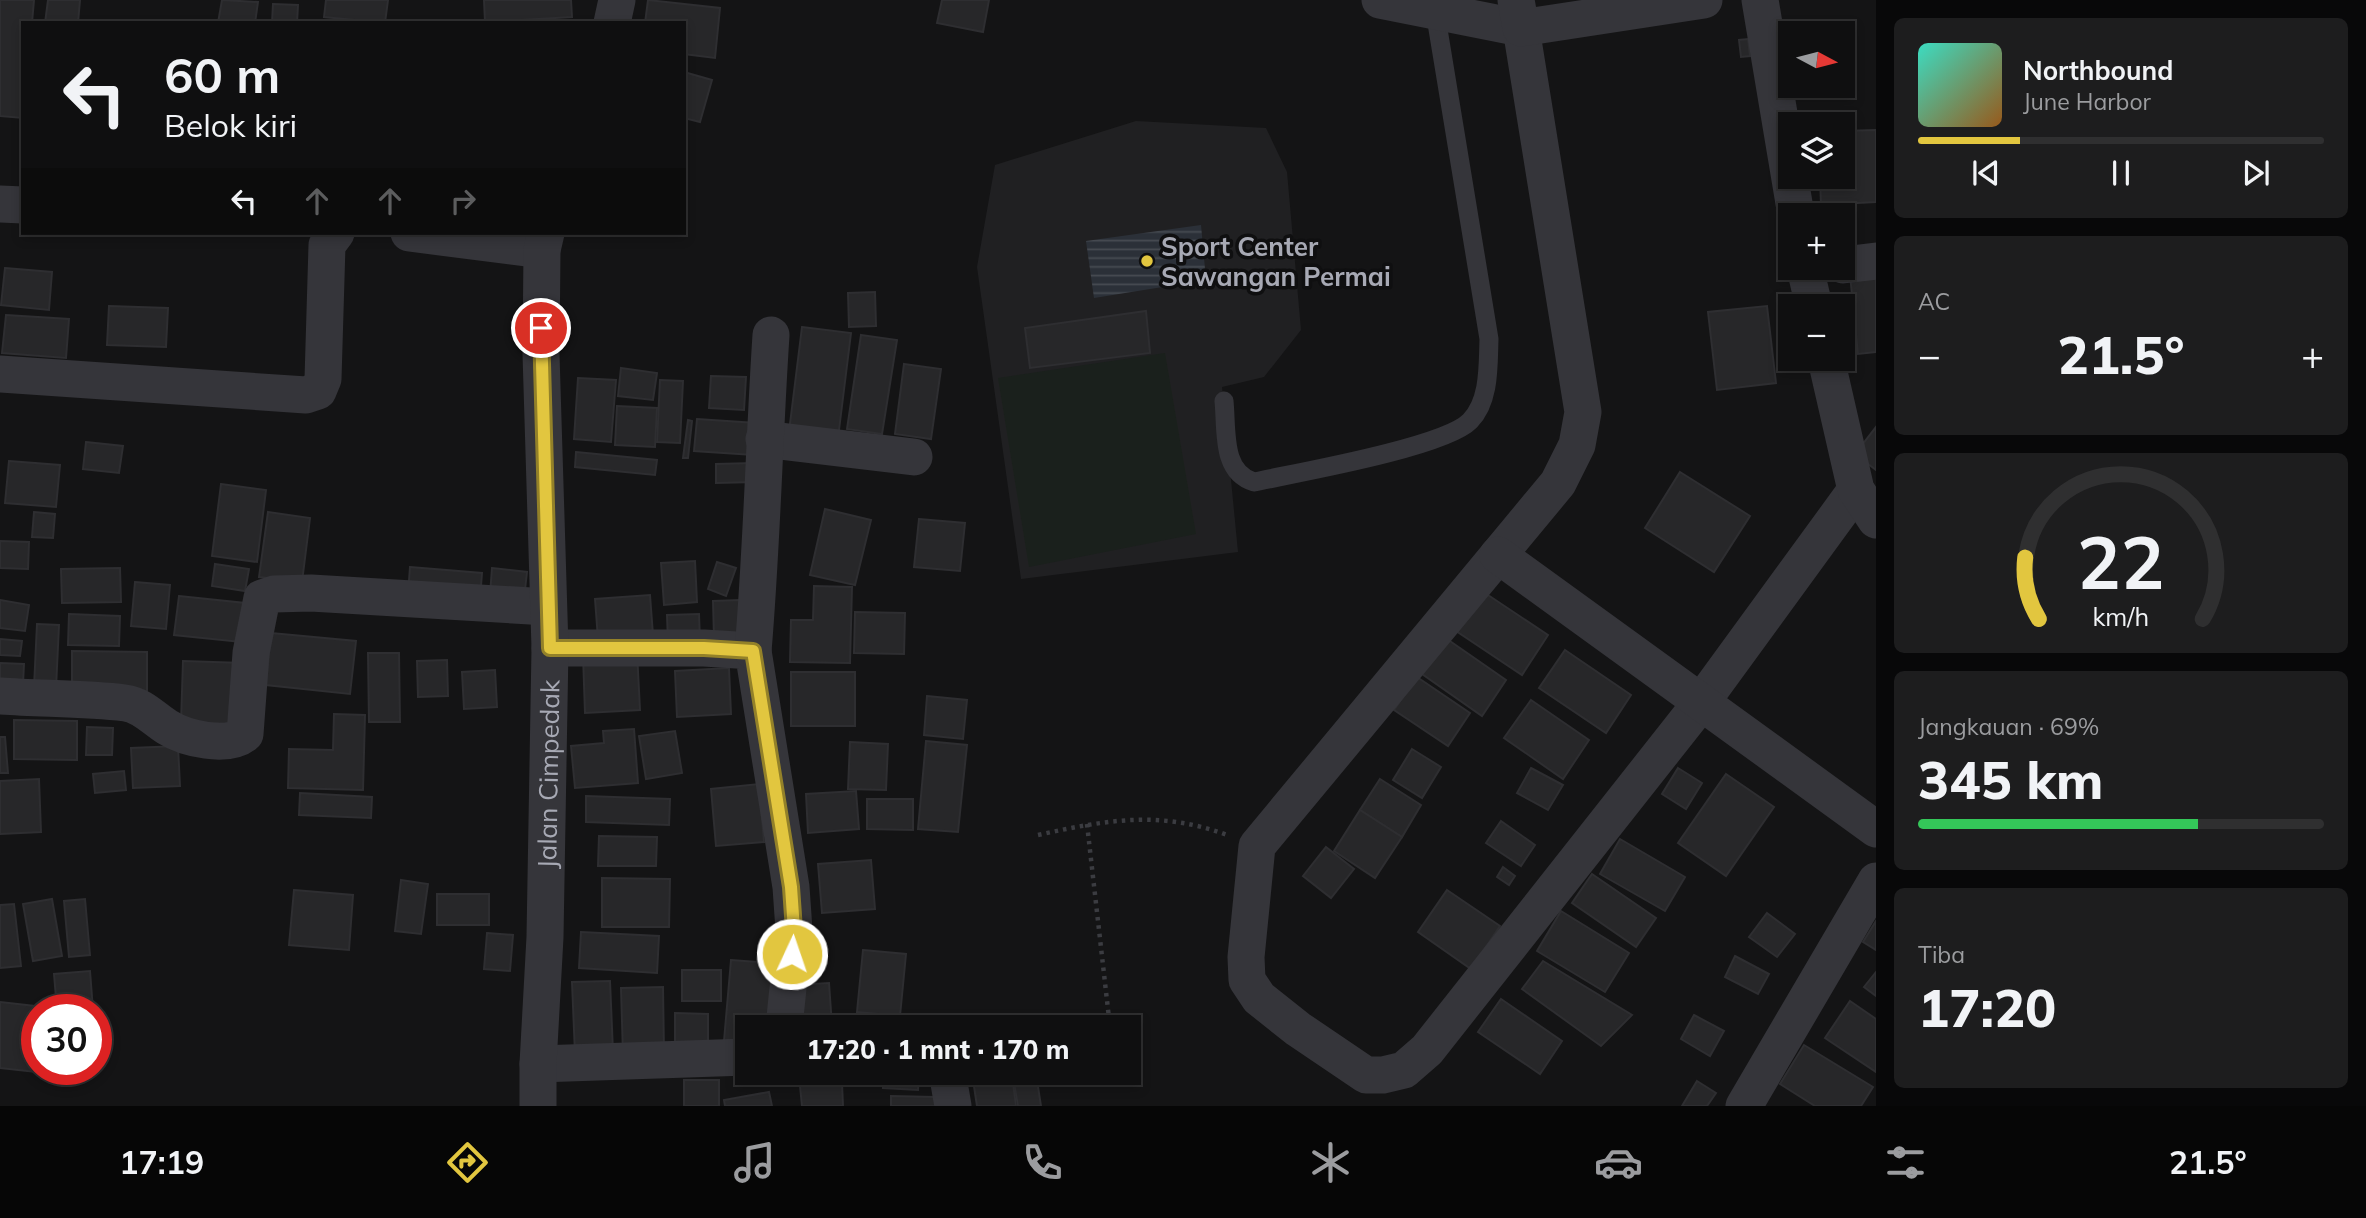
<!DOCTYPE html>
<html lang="id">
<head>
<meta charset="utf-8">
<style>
	body { margin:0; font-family:Mulish,sans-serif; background:#1d1d1e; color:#f1f3f6; height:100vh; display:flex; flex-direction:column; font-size:26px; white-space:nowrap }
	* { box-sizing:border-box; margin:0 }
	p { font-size:23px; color:#9b9c9f }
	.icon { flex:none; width:38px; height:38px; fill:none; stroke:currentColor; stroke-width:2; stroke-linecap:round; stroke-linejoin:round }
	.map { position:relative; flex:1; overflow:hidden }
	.sheet { display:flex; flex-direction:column; gap:18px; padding:18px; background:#080809; width:490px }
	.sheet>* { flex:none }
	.hud { position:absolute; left:21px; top:21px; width:665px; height:214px; border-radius:0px; box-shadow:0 4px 10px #0003,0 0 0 2px #2f2f30; background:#0f0f10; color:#f1f3f6; overflow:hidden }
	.needle { width:46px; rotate:97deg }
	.controls { position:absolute; left:1778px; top:21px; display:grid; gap:14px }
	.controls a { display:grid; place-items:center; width:77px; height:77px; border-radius:0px; background:#0f0f10; box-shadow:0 4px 10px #0003,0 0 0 2px #2f2f30; font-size:35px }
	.speed { position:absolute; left:21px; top:994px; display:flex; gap:14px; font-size:35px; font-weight:700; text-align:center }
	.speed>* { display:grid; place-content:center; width:91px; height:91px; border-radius:50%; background:#0f0f10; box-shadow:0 4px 10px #0003,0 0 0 2px #2f2f30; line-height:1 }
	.speed .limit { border:10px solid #d22; background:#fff; color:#111 }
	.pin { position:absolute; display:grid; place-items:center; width:60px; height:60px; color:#fff; margin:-30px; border:4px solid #fff; border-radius:50%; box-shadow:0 2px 7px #0007 }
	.me { position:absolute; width:77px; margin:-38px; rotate:3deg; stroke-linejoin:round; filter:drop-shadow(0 0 5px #0008) }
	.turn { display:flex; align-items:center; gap:24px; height:147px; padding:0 28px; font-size:32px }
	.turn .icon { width:91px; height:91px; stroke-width:2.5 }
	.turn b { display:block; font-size:49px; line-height:60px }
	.lanes { display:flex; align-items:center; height:66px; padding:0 28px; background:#0003; justify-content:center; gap:35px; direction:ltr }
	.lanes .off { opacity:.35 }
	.big { font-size:52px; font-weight:800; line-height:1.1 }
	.sheet .card { flex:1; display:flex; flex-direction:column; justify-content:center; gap:10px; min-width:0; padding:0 24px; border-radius:10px; background:#1d1d1e }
	.sheet .dial { align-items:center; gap:0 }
	.dial svg { height:182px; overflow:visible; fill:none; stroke:#2f2f30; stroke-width:7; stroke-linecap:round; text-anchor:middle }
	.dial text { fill:#f1f3f6; stroke:none }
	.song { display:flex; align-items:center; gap:21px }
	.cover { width:84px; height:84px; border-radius:10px; background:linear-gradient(135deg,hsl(170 70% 55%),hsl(30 70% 35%)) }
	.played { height:7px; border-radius:4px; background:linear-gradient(90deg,#e2c63f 25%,#2f2f30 25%) }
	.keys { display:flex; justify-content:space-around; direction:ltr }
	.heat { display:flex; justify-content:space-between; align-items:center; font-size:38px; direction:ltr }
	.charge { height:10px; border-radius:5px; background:linear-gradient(90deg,#34c759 69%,#2f2f30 0) }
	.trip { position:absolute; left:735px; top:1015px; width:406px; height:70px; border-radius:0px; background:#0f0f10; box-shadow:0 4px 10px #0003,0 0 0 2px #2f2f30; font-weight:800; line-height:70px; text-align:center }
	.tab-bar { display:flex; height:112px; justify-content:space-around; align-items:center; background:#060606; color:#9b9c9f }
	.tab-bar .icon { width:49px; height:49px }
	.tab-bar .on { color:#e2c63f }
	.tab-bar b { font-size:32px; color:#f1f3f6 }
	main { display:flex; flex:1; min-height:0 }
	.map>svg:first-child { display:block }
</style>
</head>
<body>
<main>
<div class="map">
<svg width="1876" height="1106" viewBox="0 0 1876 1106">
	<defs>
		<pattern id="water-rules" width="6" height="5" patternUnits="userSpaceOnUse" patternTransform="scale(1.75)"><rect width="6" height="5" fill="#2b3038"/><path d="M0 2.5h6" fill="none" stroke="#474b52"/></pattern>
	</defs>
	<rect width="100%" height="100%" fill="#141415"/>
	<path fill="#202022" d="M1136,121L1266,128L1287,172L1301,330L1264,377L1222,387L1238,552L1021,579L977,267L995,165Z"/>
	<path fill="#1a201c" d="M1165,353L1196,534L1029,567L998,378Z"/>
	<path fill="url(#water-rules)" d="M1201,225L1206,280L1094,298L1086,241Z"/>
	<g fill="#272729" stroke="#2e2e31" stroke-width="2">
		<path d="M0,0H34L32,23H23V118L0,116Z"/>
		<path d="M48,0H80L78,23H45Z"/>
		<path d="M222,0L258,2L255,23H218Z"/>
		<path d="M326,0H388L385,23L324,17Z"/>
		<path d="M484,0H571L572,17L485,22Z"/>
		<path d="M648,0L720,8L715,58L684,54V23H645Z"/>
		<path d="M942,0H989L983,32L937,23Z"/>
		<path d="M273,4L298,5L297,23H272Z"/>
		<path d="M1748,39L1750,56L1741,57L1739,40Z"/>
		<path d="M684,72L712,80L700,122L684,118Z"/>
		<path d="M1876,130V202L1821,205L1820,177H1843V131Z"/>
		<path d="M5,268L52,272L49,310L1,305Z"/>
		<path d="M1876,272V352L1858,354L1850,275Z"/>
		<path d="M875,292L876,326L849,327L848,293Z"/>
		<path d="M109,306L168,308L166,347L107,345Z"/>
		<path d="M1767,306L1776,383L1717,390L1708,312Z"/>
		<path d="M1146,311L1150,353L1030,368L1025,328Z"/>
		<path d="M6,315L69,319L66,358L2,353Z"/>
		<path d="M802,327L851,333L838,438L789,432Z"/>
		<path d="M861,335L897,340L882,434L847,429Z"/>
		<path d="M904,364L941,369L931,439L895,434Z"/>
		<path d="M621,368L657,373L653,400L618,396Z"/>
		<path d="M711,376L746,377L744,410L709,408Z"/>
		<path d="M578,378L616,380L611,442L574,439Z"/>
		<path d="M660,380L683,381L680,443L657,442Z"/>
		<path d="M617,406L657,408L655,447L615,445Z"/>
		<path d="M697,419L756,423L753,455L694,451Z"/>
		<path d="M688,420L692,421L688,458H683Z"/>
		<path d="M1876,427V470L1855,454Z"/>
		<path d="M86,442L123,446L119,473L83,469Z"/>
		<path d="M576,452L657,460L655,475L575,467Z"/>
		<path d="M9,461L60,465L56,507L5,503Z"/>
		<path d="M754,463L755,482L716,483V464Z"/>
		<path d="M1680,472L1750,516L1714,572L1645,528Z"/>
		<path d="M221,484L266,490L257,562L212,556Z"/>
		<path d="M825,509L871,520L855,585L810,575Z"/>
		<path d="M34,512L55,514L53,538L32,537Z"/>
		<path d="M268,512L310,518L302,582L259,577Z"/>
		<path d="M919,519L965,523L960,571L914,567Z"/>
		<path d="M0,541L29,542L28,569L0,568Z"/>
		<path d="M695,561L697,602L664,605L661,563Z"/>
		<path d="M717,562L736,568L726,596L708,589Z"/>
		<path d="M215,564L249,569L245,591L212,586Z"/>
		<path d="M410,567L482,573L480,599L408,594Z"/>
		<path d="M120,568L121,602L62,603L61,569Z"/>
		<path d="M492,568L527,572L524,599L490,595Z"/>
		<path d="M135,582L170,585L166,629L131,626Z"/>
		<path d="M814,586L852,587L850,663L790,662L791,620H813Z"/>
		<path d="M1479,589L1548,635L1522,675L1453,629Z"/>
		<path d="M650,595L653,635L598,639L595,599Z"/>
		<path d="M179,596L245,603L241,642L174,635Z"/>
		<path d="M0,600L29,605L25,631L0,628Z"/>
		<path d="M740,600L741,637L714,638L713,601Z"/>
		<path d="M855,612L905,613L904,654L854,653Z"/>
		<path d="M69,614L120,616L119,646L68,645Z"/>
		<path d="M699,614L700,641L668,642L667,615Z"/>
		<path d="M37,624L59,625L56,688L34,687Z"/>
		<path d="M271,633L356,641L350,694L266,685Z"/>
		<path d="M0,639L22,641L20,656L0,655Z"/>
		<path d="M1447,639L1506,680L1482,716L1422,674Z"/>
		<path d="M1565,650L1631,695L1606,733L1539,688Z"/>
		<path d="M72,651L147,652V692L72,691Z"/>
		<path d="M637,652L640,710L585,713L583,655Z"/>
		<path d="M368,653H399L400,722H369Z"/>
		<path d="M447,660L448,696L418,697L417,661Z"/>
		<path d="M183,661L243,663L241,724L181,723Z"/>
		<path d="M0,663L24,664L23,684L0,683Z"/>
		<path d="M729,668L731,714L677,717L675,671Z"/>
		<path d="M495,670L497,707L464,709L462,672Z"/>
		<rect x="791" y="672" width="64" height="54"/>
		<path d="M1417,677L1470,713L1448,746L1394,710Z"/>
		<path d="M927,696L967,700L963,739L924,735Z"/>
		<path d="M1531,700L1589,740L1563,779L1504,738Z"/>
		<path d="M334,714L365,715L363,790L288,788L289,749L333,750Z"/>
		<path d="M14,720L77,721V760L14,759Z"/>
		<path d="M87,727L113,728L112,755H86Z"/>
		<path d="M634,729L638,783L575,788L571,746L604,743L603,731Z"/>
		<path d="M675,731L682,773L646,779L639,736Z"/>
		<path d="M0,737H5L8,773H0Z"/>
		<path d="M926,741L967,745L958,832L918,829Z"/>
		<path d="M850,742L888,744L886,790L848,789Z"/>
		<path d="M178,746L180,786L133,788L131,748Z"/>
		<path d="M1412,749L1441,767L1422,798L1393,780Z"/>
		<path d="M1531,768L1563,785L1548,810L1517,793Z"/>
		<path d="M1678,768L1702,783L1686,809L1662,794Z"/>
		<path d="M124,771L126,790L95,793L93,774Z"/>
		<path d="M1726,774L1774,807L1726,876L1678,843Z"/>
		<path d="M39,779L41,832L0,834V781Z"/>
		<path d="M1380,779L1421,805L1402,837L1360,810Z"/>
		<path d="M759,784L764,842L716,846L711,789Z"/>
		<path d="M856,791L859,829L808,833L806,794Z"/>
		<path d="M300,793L372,797L371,818L299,815Z"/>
		<path d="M586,796L670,799L669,825L586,822Z"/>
		<path d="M867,799H913V830L867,829Z"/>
		<path d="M1360,810L1402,837L1375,878L1334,851Z"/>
		<path d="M1501,821L1535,845L1521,866L1486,843Z"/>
		<path d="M599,836L657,837L656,866H598Z"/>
		<path d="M1620,839L1685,877L1665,911L1600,874Z"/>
		<path d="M1326,847L1354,869L1331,898L1303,876Z"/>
		<path d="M871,860L875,909L822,913L818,864Z"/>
		<path d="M1503,867L1515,876L1509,885L1497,877Z"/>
		<path d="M1592,874L1656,918L1636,947L1572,903Z"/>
		<path d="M602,878L670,879L669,927H602Z"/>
		<path d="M401,880L428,884L421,934L395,931Z"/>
		<path d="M294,890L353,895L349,950L289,945Z"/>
		<path d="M1447,890L1500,926L1471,969L1418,932Z"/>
		<rect x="437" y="894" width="52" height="31"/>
		<path d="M52,899L62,956L33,961L23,904Z"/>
		<path d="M85,899L90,955L69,957L64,901Z"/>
		<path d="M14,904L21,966L0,968V905Z"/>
		<path d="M1561,911L1629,953L1605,992L1537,951Z"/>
		<path d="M1767,913L1795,934L1777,957L1749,937Z"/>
		<path d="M1876,921V950L1863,942Z"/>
		<path d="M581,932L659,936L657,973L579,968Z"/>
		<path d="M487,933L513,935L510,971L484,969Z"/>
		<path d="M863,950L906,954L900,1016L857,1012Z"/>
		<path d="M1735,956L1769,974L1758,994L1725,977Z"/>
		<path d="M731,960L782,964L777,1027H747V1043L724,1041Z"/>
		<path d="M1543,961L1632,1015L1601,1046L1522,989Z"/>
		<rect x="682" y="970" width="39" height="31"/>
		<path d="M90,971L93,1010H57L54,974Z"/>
		<path d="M1876,972V996L1864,987Z"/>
		<path d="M610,981L613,1052L575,1054L572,982Z"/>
		<path d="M829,983L832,1026L798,1027L795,985Z"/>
		<path d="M663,987L664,1054L623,1055L621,988Z"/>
		<path d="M1501,999L1562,1041L1540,1074L1478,1032Z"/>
		<path d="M1850,1001L1876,1019V1072L1825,1038Z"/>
		<path d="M0,1002L53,1008L37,1010V1069H46L45,1073L0,1068Z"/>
		<path d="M675,1013L708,1014V1044L675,1043Z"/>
		<path d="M1694,1015L1724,1031L1710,1056L1681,1039Z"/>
		<path d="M932,1024V1027H879Z"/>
		<path d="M1804,1045L1873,1087L1861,1106H1815L1780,1084Z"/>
		<path d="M884,1073H919L918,1090L883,1088Z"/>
		<path d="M1036,1074L1041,1106H1018L1013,1077Z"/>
		<path d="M1012,1075L1016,1106H977L973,1080Z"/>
		<rect x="684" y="1080" width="35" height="26"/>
		<path d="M1697,1081L1716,1093L1707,1106H1682Z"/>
		<path d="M842,1083L843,1106H802L800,1086Z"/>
		<path d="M769,1092L772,1106H725L724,1100Z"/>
		<path d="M891,1096L935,1097V1106H891Z"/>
	</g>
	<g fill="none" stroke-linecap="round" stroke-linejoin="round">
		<g stroke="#3b3c41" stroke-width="4.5" stroke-dasharray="3.5 5" stroke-linecap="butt">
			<path d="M1087,824L1110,1027"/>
			<path d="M1038,835C1106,820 1160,810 1227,835"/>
		</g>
		<path stroke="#35353a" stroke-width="19" d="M1224,401C1227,430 1221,472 1254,482C1296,473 1445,447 1470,421C1490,401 1488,365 1489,339L1435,11"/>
		<g stroke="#35353a" stroke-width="37">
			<path d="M1380,0L1521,28L1583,412L1577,445L1558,483L1257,846L1246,957L1247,980L1259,998L1298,1029L1366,1075H1383L1404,1070L1427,1050L1700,704L1856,490"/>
			<path d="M1516,0L1521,28L1704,0"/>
			<path d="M1760,0L1796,215"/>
			<path d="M612,23L617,0"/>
			<path d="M0,204L23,205"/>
			<path d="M409,233L542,250"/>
			<path d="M1843,265L1876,261"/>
			<path d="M1805,268L1814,306"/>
			<path d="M1826,359L1856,490L1876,520"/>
			<path d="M0,374L306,395L318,391L323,379L327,245L336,233"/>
			<path d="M764,439L914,457"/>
			<path d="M1498,555L1876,829"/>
			<path d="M550,648H704L753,651L791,887L794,930L784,1027"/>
			<path d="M753,651C762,546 764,441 771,335"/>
			<path d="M0,696C41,699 84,698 125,703C142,705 154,719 167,727C186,739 227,748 245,734L251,653L262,598L274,594L311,593L548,607"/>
			<path d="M538,1064L747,1057"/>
			<path d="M949,1083L953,1106"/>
			<path id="s1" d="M538,1106V1064L545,937L550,648L541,354L542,250L546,233"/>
			<path d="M1744,1106L1876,881"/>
		</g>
	</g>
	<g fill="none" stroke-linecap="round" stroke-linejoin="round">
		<g stroke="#938129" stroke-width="18">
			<path id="route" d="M541,328L550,648H704L753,651L791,887L794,930L792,954"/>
		</g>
		<use href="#route" stroke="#e2c63f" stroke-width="12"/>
	</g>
	<circle fill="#e2c63f" stroke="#0f0f10" stroke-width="2.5" cx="1147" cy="261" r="7"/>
	<g text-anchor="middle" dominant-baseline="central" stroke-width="7" stroke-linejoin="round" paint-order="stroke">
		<g font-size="26" font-weight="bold" fill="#a7a9b4" stroke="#0f0f10" text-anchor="start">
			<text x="1161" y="246">Sport Center<tspan x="1161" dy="30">Sawangan Permai</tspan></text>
		</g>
		<g font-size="26" fill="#a7a9b4" stroke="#0f0f10">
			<text stroke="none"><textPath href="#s1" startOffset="332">Jalan Cimpedak</textPath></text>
		</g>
	</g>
</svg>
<div class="controls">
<a><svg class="needle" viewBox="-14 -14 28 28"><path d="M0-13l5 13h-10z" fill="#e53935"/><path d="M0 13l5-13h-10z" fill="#9b9c9f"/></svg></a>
<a><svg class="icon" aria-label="layers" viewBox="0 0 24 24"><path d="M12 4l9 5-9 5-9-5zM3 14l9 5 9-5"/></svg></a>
<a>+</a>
<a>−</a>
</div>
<div class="speed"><div class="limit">30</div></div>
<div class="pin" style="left:541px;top:328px;background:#d93025"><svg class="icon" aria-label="arrive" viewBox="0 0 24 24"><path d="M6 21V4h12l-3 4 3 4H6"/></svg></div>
<svg class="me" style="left:792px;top:954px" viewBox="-20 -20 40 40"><circle r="17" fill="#e2c63f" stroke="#fff" stroke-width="3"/><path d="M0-11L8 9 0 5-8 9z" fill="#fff"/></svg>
<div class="trip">17:20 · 1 mnt · 170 m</div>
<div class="hud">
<div class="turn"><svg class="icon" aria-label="left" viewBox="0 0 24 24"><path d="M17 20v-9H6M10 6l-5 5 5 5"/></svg><div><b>60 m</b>Belok kiri</div></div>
<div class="lanes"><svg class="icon" aria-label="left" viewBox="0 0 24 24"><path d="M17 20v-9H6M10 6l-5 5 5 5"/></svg><svg class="icon off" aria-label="ahead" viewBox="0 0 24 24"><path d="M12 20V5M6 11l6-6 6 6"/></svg><svg class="icon off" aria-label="ahead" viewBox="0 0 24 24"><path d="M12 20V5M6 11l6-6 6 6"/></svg><svg class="icon off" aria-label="right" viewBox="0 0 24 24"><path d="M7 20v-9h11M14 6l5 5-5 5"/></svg></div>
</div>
</div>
<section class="sheet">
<div class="card">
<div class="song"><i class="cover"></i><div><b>Northbound</b><p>June Harbor</p></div></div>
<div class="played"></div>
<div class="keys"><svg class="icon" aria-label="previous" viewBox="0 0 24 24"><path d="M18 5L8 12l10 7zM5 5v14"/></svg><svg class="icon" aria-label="pause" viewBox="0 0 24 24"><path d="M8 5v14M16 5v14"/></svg><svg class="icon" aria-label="next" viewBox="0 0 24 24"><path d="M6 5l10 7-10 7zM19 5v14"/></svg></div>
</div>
<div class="card"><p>AC</p>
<div class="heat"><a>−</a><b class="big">21.5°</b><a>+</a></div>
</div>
<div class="card dial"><svg viewBox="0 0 100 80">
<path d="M14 69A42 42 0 1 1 86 69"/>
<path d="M14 69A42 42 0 0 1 8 42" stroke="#e2c63f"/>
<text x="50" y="56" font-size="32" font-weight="700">22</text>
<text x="50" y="72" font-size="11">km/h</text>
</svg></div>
<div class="card"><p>Jangkauan · 69%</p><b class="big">345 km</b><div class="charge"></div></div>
<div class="card"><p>Tiba</p><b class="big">17:20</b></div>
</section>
</main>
<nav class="tab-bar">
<b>17:19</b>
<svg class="icon on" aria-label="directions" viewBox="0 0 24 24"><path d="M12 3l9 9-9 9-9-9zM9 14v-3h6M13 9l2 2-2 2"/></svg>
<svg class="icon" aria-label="music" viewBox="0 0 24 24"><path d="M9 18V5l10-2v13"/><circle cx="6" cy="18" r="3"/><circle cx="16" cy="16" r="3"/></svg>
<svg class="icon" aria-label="phone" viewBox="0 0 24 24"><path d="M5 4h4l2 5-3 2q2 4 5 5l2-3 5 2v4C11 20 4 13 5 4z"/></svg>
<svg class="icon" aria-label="climate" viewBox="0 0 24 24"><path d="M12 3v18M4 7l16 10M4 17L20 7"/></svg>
<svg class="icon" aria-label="car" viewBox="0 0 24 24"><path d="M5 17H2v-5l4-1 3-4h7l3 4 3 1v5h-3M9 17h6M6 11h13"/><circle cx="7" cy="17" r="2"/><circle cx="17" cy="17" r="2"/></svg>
<svg class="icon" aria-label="filters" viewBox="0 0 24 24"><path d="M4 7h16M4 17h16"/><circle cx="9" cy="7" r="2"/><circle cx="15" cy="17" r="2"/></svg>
<b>21.5°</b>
</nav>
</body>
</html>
